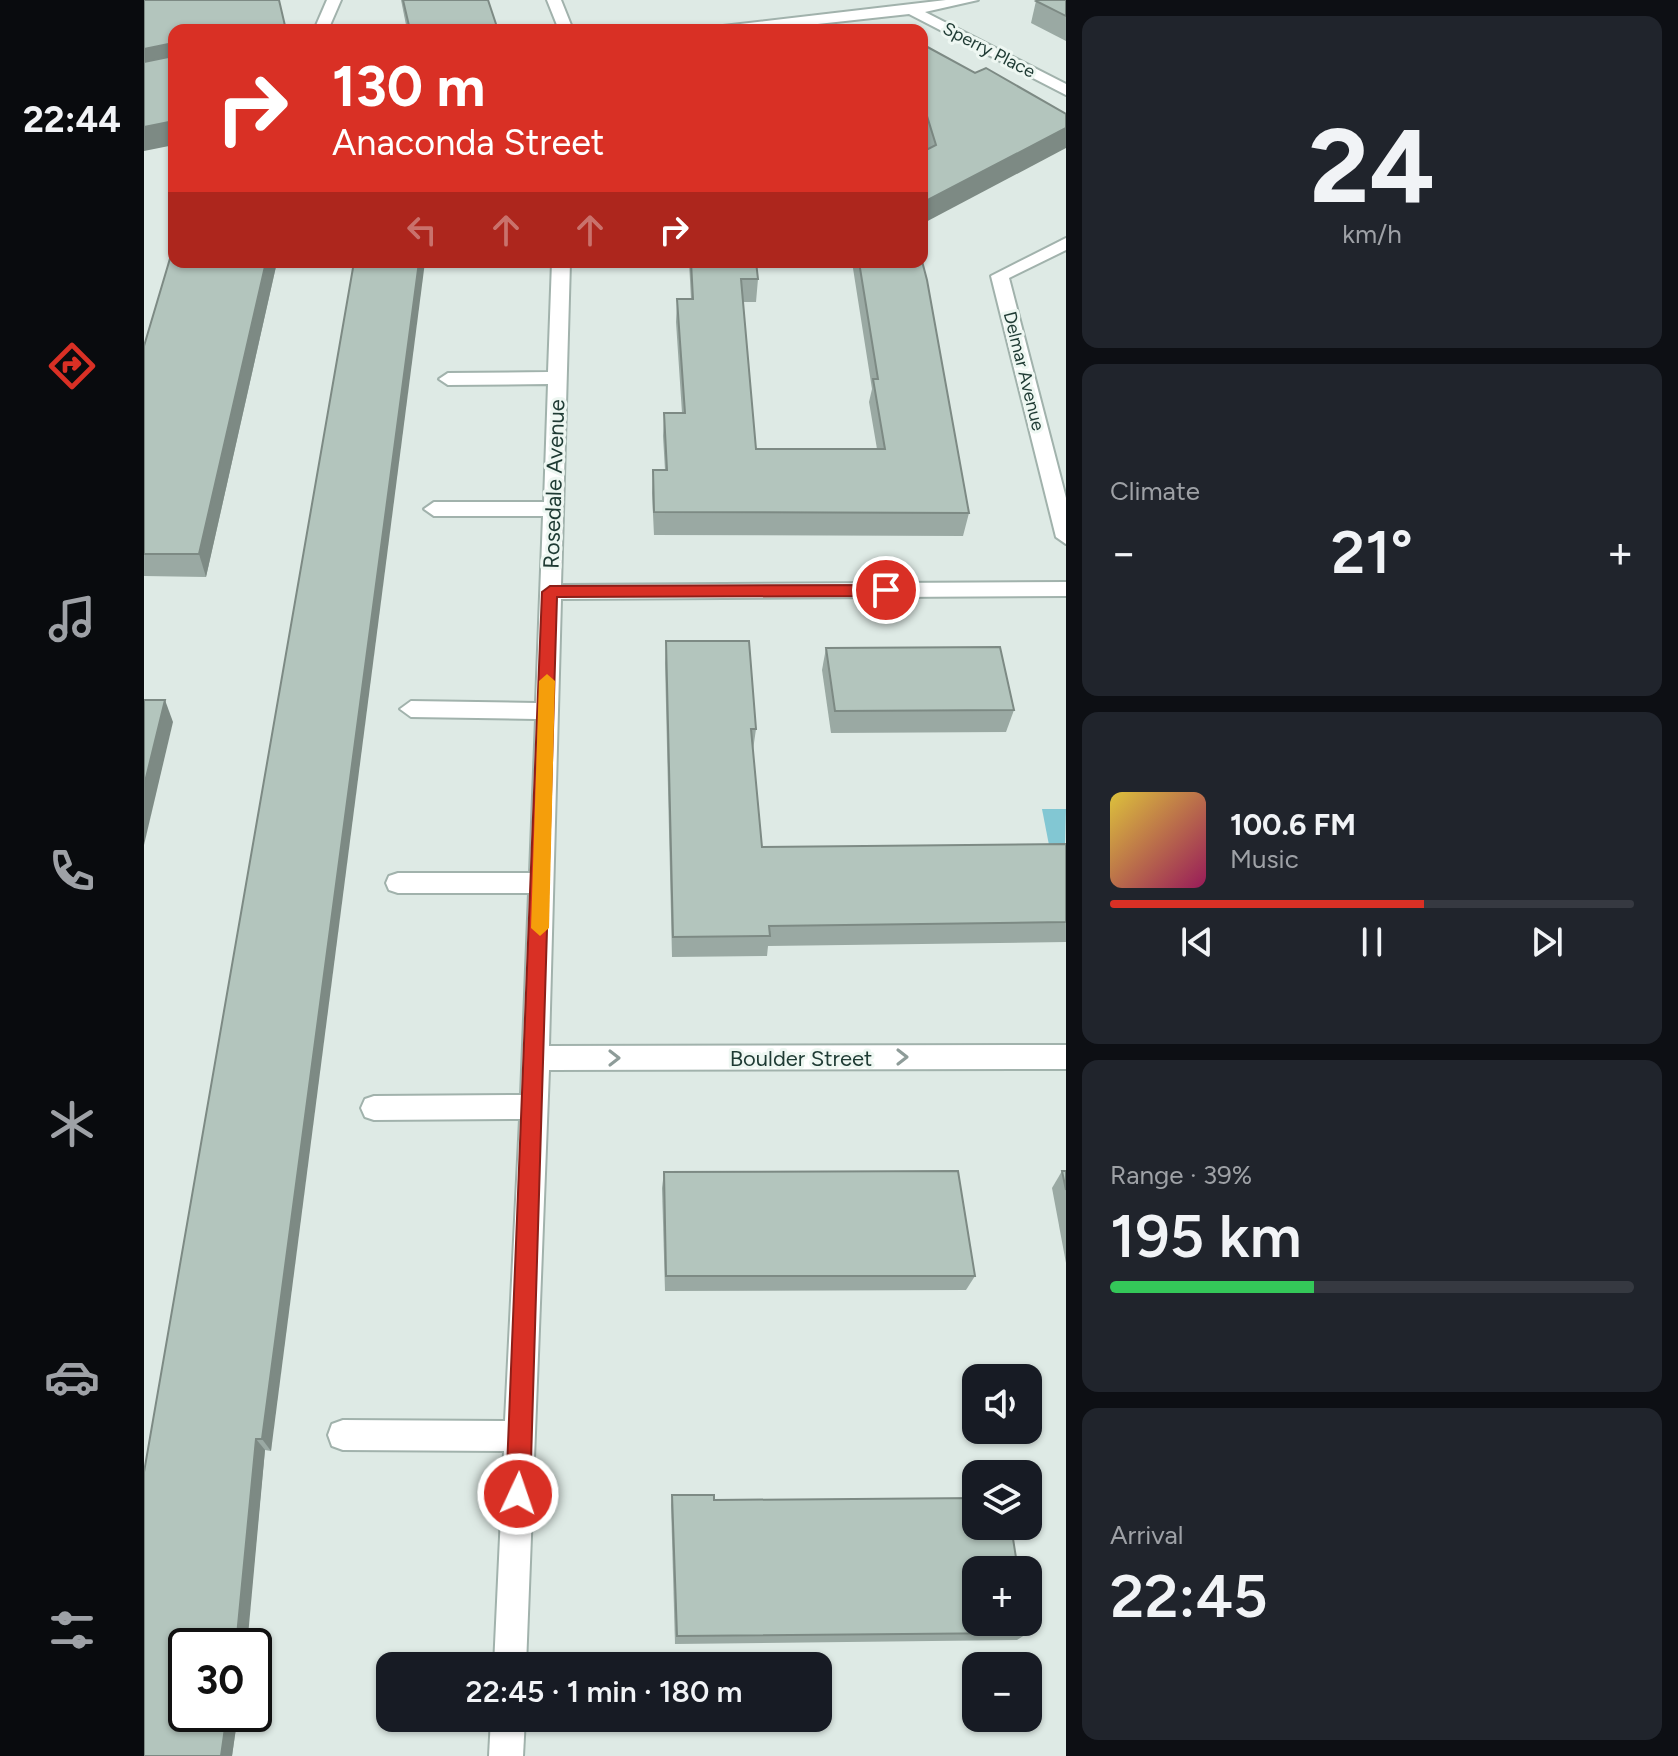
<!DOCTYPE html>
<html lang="en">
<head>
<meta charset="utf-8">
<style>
	body { margin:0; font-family:Figtree,sans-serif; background:#20242c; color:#f1f3f6; height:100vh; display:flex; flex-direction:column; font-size:30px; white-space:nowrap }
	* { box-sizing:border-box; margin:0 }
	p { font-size:26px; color:#9ea1a6 }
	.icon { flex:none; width:44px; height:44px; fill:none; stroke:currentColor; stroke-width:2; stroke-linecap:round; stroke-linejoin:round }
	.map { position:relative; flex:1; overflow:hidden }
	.panel { display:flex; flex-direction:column; gap:16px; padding:16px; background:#0d0f14; width:612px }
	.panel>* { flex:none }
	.hud { position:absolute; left:24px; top:24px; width:760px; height:244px; border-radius:16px; box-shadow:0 2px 6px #0004; background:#d93025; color:#fff; overflow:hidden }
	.fabs { position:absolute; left:818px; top:1364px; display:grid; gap:16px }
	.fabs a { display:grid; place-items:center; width:80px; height:80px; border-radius:16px; background:#171b24; box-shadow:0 2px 6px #0004; font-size:40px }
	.speed { position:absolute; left:24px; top:1628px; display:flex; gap:16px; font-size:40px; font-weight:700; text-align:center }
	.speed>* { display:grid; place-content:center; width:104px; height:104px; border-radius:50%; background:#171b24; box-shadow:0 2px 6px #0004; line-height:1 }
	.speed .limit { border:4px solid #111; border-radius:12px; background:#fff; color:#111 }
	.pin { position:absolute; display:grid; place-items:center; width:68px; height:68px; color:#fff; margin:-34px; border:4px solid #fff; border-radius:50%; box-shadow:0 2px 8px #0007 }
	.me { position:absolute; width:88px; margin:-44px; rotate:3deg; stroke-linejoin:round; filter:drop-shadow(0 0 6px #0008) }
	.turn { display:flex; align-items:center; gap:28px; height:168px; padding:0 32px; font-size:36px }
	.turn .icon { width:104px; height:104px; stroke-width:2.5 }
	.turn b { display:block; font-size:56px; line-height:68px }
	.lanes { display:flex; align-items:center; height:76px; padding:0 32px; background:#0003; justify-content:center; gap:40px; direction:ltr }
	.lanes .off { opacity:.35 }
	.big { font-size:60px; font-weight:600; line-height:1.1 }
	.panel .widget { flex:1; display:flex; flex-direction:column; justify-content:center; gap:12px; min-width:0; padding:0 28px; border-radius:16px; background:#20242c }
	.panel .dial { align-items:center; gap:0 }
	.dial b { font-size:104px; line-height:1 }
	.song { display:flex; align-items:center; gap:24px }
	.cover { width:96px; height:96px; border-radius:12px; background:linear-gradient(135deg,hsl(50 70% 55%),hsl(330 70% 35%)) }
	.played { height:8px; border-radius:4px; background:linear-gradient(90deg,#d93025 60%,#363941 60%) }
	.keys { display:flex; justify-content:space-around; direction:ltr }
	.heat { display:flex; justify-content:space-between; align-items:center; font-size:44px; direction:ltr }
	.charge { height:12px; border-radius:6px; background:linear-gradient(90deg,#34c759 39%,#363941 0) }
	.trip { position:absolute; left:232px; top:1652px; width:456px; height:80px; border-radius:16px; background:#171b24; box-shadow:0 2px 6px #0004; font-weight:600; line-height:80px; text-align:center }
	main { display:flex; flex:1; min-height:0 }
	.dock { display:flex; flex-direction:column; width:144px; justify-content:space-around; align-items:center; background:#090b0e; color:#9ea1a6 }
	.dock .icon { width:56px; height:56px }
	.dock .active { color:#d93025 }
	.dock b { font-size:36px; color:#f1f3f6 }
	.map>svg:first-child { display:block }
</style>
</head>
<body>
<main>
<nav class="dock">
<b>22:44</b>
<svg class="icon active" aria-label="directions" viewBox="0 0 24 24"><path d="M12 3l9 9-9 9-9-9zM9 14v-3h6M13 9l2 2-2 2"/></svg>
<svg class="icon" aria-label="music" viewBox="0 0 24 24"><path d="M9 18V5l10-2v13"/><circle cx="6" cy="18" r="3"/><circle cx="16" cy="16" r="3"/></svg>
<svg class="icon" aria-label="phone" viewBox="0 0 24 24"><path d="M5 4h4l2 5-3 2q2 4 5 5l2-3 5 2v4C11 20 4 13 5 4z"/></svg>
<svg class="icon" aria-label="climate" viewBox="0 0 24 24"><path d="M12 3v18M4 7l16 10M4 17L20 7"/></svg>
<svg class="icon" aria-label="car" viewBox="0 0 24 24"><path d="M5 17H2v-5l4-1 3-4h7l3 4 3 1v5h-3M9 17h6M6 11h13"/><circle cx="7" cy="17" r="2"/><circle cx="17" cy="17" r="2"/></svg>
<svg class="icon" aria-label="filters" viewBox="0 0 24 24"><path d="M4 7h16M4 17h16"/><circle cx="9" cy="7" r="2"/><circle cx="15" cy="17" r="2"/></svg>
</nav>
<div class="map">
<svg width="922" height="1756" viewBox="0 0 922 1756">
	<rect width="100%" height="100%" fill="#deeae5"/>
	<path fill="#82c7d3" d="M898,809H922L921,845H905Z"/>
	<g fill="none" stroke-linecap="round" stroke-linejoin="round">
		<g stroke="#a1b2ac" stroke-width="4">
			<g id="minor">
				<path d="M183,0H197L184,30H170Z"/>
				<path d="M403,0H417L429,30H415Z"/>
				<path d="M802,0H834L781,12L922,84V95L765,14L619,30H572L579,26Z"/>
				<path d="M922,238V250L865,278L922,498V544L912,537L847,276Z"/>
				<path d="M408,262H426L417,585L922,582V596L417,599L405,1046L922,1045V1069L405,1070L382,1666H350L360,1451L199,1450L188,1446L184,1435L188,1424L199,1420L361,1421L376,1119L230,1120L221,1117L217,1108L221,1099L230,1096L377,1095L385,893H254L245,890L242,883L245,876L254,873H386L392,719L267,717L256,709L267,701L392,703L399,516H290L280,509L290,502H400L404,384L304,385L295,379L304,373L404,372Z"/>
				<path d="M347,1718H381L379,1756H345Z"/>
			</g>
		</g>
		<use href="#minor" fill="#fff" fill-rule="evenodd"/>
	</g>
	<g fill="#9aa9a3">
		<path d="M257,0H344L354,30H263Z"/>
		<path d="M922,0V41L887,23L892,1Z"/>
		<path d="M778,44L831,73L778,224L782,150L778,136Z"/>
		<path d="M30,262H133L62,577L0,576V346Z"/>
		<path d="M210,262L127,1451L121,1450L102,1646H42V1714H94L88,1756H0Z"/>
		<path d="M545,262H612L614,279L612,302H599L612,449H733L725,402L728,389L708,262H778L825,513L819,536L510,535L508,493L509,470H521L519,436L520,413H538L532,322L533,299H547Z"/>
		<path d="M522,641L612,729L609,750L618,847L922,844V942L624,946L623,956L528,957L521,663Z"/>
		<path d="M682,648L870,710L862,732L687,733L678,670Z"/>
		<path d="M918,1171H922V1263L908,1188Z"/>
		<path d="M520,1172L831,1276L822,1290L521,1291L518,1188Z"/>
		<path d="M528,1495L884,1633L873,1640L531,1644L527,1505Z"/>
	</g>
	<g fill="#7d8a84">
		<path d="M24,44L29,66L0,73V49Z"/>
		<path d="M30,121V145L0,151V127Z"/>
		<path d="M922,128V148L778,224V203Z"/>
		<path d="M122,262H133L62,577L55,554Z"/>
		<path d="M275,262H281L127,1451L118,1439Z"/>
		<path d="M21,700L29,722L0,845V786Z"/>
		<path d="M112,1439L121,1450L104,1636L102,1646H92Z"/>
		<path d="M83,1714H94L88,1756H77Z"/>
	</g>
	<g fill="#b3c5bd" stroke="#7d8a84" stroke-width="2">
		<path d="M0,0H135L142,30H30V121L0,127V62L25,57L28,47L24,44L0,49Z"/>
		<path d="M259,0H344L354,30H266Z"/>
		<path d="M894,0H922V16L892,1Z"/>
		<path d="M778,44L831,73L842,68L922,114V128L778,203V152L792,145L778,100Z"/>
		<path d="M30,245V262H122L55,554H0V346Z"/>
		<path d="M778,261L783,280L825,513L510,512L509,470H523L520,413H541L533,299H549L547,262H612L614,279H597L612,449H741L729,379H734L715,262Z"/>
		<path d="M210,262H275L118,1439H112L92,1646H42V1714H83L77,1756H0V1472Z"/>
		<path d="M522,641H605L612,729H607L618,847L922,844V922L625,926L626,936L529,937Z"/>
		<path d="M856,647L870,710L691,711L682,648Z"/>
		<path d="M0,700H21L0,786Z"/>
		<path d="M814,1171L831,1276H522L520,1172Z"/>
		<path d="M918,1171H922V1190Z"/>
		<path d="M528,1495H570V1500L832,1498V1526H867L874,1570H832V1622H882L884,1633L533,1636Z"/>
	</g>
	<defs><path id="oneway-chevron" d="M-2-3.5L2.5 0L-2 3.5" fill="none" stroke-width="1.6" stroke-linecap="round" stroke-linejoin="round" transform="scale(2)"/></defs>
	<g stroke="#8e9c99">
		<use href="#oneway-chevron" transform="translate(758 1057)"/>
		<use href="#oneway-chevron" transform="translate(470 1058)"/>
	</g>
	<path fill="#d93025" stroke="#8d1f18" stroke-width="2" d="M742,585L750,590L742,596L413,597L386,1494L382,1502L374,1505L366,1502L362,1494L398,592L406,586Z"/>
	<path fill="#f59e0b" d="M403,674L411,681L405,928L396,936L387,928L395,681Z"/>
	<g text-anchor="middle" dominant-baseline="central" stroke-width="6" stroke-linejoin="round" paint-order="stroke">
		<g font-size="18" fill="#1e3a33" stroke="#eef7f2">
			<text transform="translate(845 50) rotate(27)">Sperry Place</text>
			<text transform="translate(880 371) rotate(76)">Delmar Avenue</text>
		</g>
		<g font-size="22" fill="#1e3a33" stroke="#eef7f2">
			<text transform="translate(410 484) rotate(-88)">Rosedale Avenue</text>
			<text x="657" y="1058">Boulder Street</text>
		</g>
	</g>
</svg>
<div class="fabs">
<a><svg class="icon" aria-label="sound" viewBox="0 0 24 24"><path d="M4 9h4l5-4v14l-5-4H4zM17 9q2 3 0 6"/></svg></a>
<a><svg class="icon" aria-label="layers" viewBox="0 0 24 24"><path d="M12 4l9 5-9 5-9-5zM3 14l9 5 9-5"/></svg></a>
<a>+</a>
<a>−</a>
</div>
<div class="speed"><div class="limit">30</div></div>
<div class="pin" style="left:742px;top:590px;background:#d93025"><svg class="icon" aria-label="arrive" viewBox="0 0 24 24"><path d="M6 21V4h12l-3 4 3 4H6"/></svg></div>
<svg class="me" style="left:374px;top:1494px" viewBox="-20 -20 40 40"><circle r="17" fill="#d93025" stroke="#fff" stroke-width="3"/><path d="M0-11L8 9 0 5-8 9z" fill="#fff"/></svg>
<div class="trip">22:45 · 1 min · 180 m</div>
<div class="hud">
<div class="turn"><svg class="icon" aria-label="right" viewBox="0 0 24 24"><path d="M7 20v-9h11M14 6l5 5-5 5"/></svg><div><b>130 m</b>Anaconda Street</div></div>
<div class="lanes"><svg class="icon off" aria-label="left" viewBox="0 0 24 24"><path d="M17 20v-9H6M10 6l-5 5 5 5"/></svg><svg class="icon off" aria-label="ahead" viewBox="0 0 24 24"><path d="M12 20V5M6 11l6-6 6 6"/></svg><svg class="icon off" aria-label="ahead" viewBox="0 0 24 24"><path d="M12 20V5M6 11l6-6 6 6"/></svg><svg class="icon" aria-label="right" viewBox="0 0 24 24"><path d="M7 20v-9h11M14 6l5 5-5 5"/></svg></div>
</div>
</div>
<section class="panel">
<div class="widget dial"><b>24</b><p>km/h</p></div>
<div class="widget"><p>Climate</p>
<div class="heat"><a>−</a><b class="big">21°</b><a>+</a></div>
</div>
<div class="widget">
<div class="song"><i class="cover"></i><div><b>100.6 FM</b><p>Music</p></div></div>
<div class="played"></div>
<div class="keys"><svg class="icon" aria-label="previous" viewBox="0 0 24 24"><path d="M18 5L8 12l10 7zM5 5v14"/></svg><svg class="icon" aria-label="pause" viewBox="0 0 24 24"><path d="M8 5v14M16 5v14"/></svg><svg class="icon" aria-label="next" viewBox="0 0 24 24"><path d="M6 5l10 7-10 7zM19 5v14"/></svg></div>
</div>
<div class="widget"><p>Range · 39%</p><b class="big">195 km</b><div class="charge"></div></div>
<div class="widget"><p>Arrival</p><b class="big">22:45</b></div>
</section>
</main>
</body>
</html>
